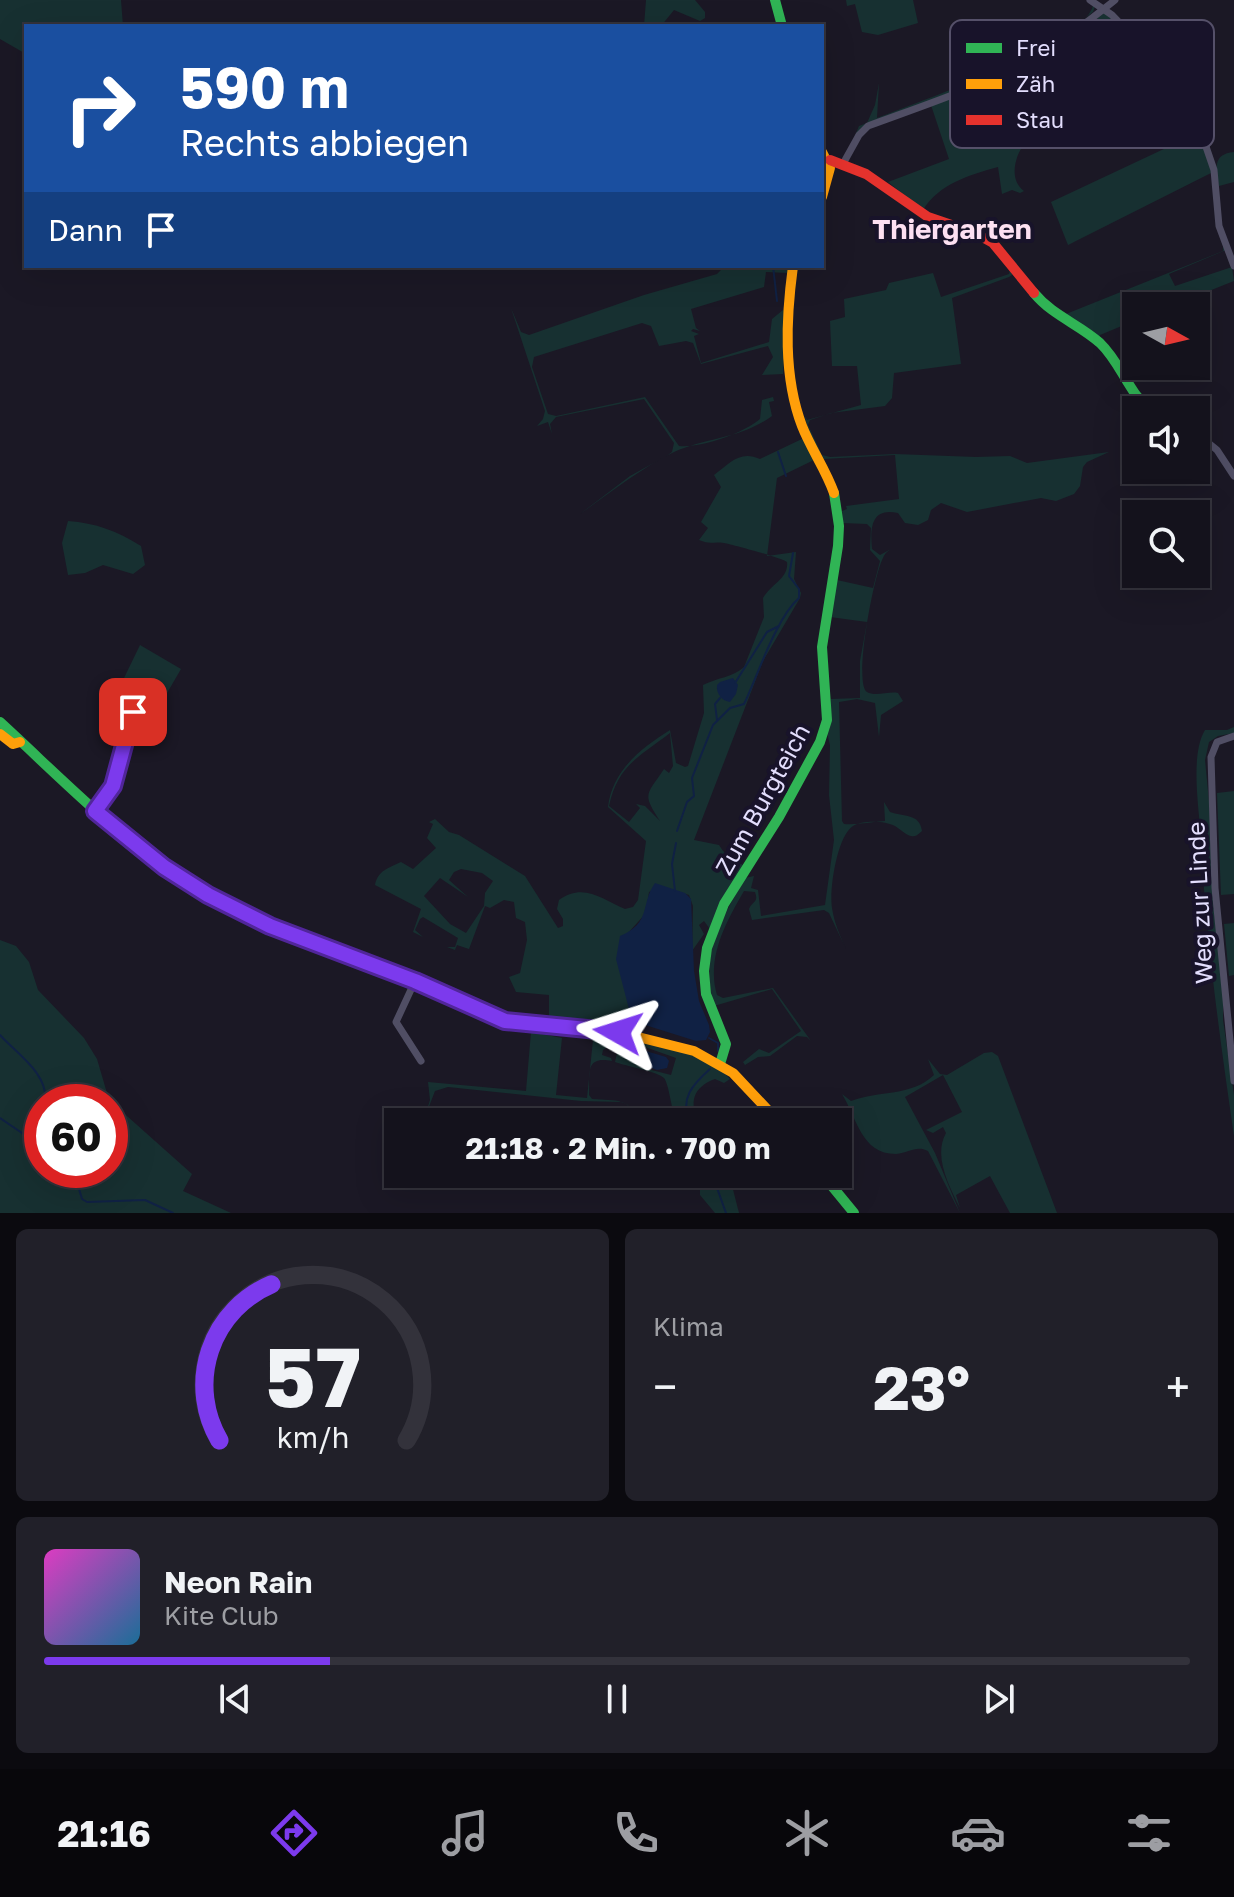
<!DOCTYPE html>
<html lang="de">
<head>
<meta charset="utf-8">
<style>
	body { margin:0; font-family:"Golos Text",sans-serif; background:#212029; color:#f1f3f6; height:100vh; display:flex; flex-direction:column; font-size:30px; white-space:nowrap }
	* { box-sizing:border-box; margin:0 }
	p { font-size:26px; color:#9d9ea3 }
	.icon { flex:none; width:44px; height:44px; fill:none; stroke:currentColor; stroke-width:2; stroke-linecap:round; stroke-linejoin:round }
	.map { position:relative; height:1213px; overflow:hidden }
	.drawer { display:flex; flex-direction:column; gap:16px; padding:16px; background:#0b0a0f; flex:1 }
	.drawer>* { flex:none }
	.banner { position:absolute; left:24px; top:24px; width:800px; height:244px; border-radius:0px; box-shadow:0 8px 32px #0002,0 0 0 2px #33323b; background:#1a4fa0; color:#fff; overflow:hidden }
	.needle { width:52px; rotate:98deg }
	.controls { position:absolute; left:1122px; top:292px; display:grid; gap:16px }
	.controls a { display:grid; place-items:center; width:88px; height:88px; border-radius:0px; background:#14121c; box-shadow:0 8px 32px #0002,0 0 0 2px #33323b; font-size:40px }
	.speed { position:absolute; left:24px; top:1084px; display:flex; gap:16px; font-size:40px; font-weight:700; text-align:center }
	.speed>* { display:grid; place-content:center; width:104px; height:104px; border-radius:50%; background:#14121c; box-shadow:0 8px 32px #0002,0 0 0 2px #33323b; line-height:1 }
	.speed .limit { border:12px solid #d22; background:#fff; color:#111 }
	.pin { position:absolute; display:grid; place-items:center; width:68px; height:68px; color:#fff; margin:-34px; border-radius:16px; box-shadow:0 4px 12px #0006 }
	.me { position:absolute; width:88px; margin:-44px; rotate:276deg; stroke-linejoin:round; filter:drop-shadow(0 0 6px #0008) }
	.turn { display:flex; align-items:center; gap:28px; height:168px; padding:0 24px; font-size:36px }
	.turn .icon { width:104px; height:104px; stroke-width:2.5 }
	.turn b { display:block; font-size:56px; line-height:68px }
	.then { display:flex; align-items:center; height:76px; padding:0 24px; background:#0003; gap:16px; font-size:30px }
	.big { font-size:60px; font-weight:700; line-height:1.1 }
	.drawer .tile { flex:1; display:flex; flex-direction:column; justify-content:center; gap:12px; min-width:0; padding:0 28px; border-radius:12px; background:#212029 }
	.drawer .dial { align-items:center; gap:0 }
	.dial svg { height:208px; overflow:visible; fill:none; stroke:#33323b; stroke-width:7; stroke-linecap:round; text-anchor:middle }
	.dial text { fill:#f1f3f6; stroke:none }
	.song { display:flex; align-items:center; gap:24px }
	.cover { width:96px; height:96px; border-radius:12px; background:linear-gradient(135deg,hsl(310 70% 55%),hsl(200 70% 35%)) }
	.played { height:8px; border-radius:4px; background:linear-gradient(90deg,#7c3aed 25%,#33323b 25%) }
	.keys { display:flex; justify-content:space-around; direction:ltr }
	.heat { display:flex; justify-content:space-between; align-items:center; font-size:44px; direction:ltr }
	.drawer .tiles { flex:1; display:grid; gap:16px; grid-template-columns:1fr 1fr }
	.tile:last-child { grid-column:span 2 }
	.trip { position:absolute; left:384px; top:1108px; width:468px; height:80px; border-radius:0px; background:#14121c; box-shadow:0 8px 32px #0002,0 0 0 2px #33323b; font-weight:700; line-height:80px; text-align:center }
	.tabs { display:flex; height:128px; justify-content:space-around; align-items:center; background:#08070b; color:#9d9ea3 }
	.tabs .icon { width:56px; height:56px }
	.tabs .current { color:#7c3aed }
	.tabs b { font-size:36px; color:#f1f3f6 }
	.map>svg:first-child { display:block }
</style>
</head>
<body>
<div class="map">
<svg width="1234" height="1213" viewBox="0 0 1234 1213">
	<rect width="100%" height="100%" fill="#1b1825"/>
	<g fill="#173031" fill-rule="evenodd">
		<path d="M0,0H121L123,26H26V54L0,39Z"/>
		<path d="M646,0H695L705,12V18L700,21L674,10L661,26H644Z"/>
		<path d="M846,0H913L918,23L878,35L862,32L855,4L847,6Z"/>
		<path d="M1093,5L1095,6L1093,12L1063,36L1019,62L994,75L861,128L846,157L859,126L867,123L875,105L879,83L877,118C915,103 1087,43 1093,5Z"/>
		<path d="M1104,13L1118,23L1158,66L1073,121L1059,141L1040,147L1031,141L1026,142C1015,154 1008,180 1024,191L1020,193L1012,190L1002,194L998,167C969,175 939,184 923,210L888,182L949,159L931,105L1027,65L1066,43Z"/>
		<path d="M1200,132L1213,172L1068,245L1051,202Z"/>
		<path d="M1234,152V182L1219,186C1216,169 1212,154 1234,152Z"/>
		<path d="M1215,197L1219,227L1226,250L1169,274L1175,286L1232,267L1234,281L1171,306H1136V320L1100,335L1099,339C1124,359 1131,391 1158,410H1155L1134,391L1106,347L1086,327L1076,324L1067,315C1049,316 1018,275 1011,259C1025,277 1042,311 1066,314L1223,251C1224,234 1215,215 1215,197Z"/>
		<path d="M725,266H789L788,273L766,272L764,287L691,309L696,328L700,331L693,329L691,331L699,334L694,336L701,363L769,342L772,319L783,310L786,311L783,374L762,375L773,357L768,346L701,364L693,343L686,341L659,346L651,326L642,323L534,357L532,367L548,414L556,416L645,397L679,446C703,448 743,433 760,419L762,400L773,397L774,401L769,402L772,416C740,439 708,437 674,452C641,468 610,493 580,514L630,476L668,455L672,452L674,443L644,399L556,417L550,424L552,434L548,422L537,426L543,419L545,411L511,308L521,332L529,335L644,295L717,274Z"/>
		<path d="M1011,267L1012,275L1009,277L952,298L961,364L894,373L892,398L885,406L831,413L810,420L808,425L822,455L830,457L895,454L976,457L1010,456L1027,463L1109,452L1087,462L1083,467L1080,486L1074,494L1056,501L1041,498L967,512L941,503L931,510L928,520L918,525L905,523L898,513C871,507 870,528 872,549L880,555L891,549C887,552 885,553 883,558C874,574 853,683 867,692C875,697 889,691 898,693L903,701L881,715L879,737L875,703L857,699L839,702L842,821L844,824C857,825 871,822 885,821L884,802L890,812C903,817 920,813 922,831C918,834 917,837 911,836C906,835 900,829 895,826C885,821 863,820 853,826C837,836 829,890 832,908C834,922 840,936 846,949L829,913L824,910L752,920L749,909C752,901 759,903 755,892L744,891C726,922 706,958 717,995L723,998L773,988L811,1041L807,1037L797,1036L770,1056L758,1057L745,1065L743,1062L759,1049L769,1053L801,1031L772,989L714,1006C700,954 720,922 745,878L754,876L751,888L758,890L761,916L825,905L834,840L829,795L830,745L827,733L831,699L860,698V661L867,622L830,617L837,580L873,588L880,561L870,550L871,528L867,524L843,523L842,511L847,509L846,506L899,499L895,455L823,459L808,432L805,416L807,420L861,405L857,366H832L830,321L845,317L844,299L886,290L889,283L933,273L941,297L1009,274Z"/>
		<path d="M804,438L816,459L777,478L767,556L796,552L794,579L801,593L800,598L763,661L694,840L719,845L723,851L744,866L710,929L704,921L699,925L704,934L692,951L693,906L689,895L660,886L649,892L646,913L628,933L630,1013L642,1024V1027L639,1029L576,1018L549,1019V995L516,992L509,977L520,973L527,940L525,922L516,918L514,902L504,900L490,908L485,906L469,949L457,945L455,950L447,947H455L458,938L423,917L420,919L415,930L423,937L413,932L421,909L375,885C378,870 389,868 401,862L413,869L436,848L427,838L433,824L429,822L435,819L449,832L459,835L525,876L558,928L563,926V919L557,909L559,900C584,882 603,900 625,909L633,907L638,900L646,841L608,807C612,771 641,748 670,730L676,763L685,767L688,766L704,713L703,685C716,678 734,677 744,667L764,617L763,598C771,584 789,578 787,562C782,558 734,545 724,543C713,541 711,545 699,540L708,528L701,522L721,487L714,475C730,463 740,450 760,459ZM670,733L673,766L669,773L664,769C646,796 642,793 660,821L645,806L636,804L640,808L629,822L609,806C618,765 639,757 670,733ZM461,869L482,873L493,881L485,893L484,906L466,933L450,924L424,896L440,878L468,897L449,880L454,872Z"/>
		<path d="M68,521C96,523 117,531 141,546L145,565L133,574L103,565L85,573L68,575L62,543Z"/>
		<path d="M140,645L181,669L152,719L111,705Z"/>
		<path d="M1234,727V733L1218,736L1209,742L1205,760L1213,843L1212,890L1223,991V1020L1234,1095V1136C1219,1033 1205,931 1200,827C1198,801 1191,753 1205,730H1227Z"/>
		<path d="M1234,791V894L1221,895L1217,793Z"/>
		<path d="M1234,923V975L1229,976L1224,924Z"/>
		<path d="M0,940L16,946L29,962L38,990L84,1038L97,1059L109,1100L192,1174L183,1191L231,1213H0ZM42,1102H110V1170H42Z"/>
		<path d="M531,1032L562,1038L556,1095L587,1098L593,1040L566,1036L567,1034L584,1037L597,1034L612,1036L614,1042L603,1050L602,1055L611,1058L612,1061C584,1055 590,1075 589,1095L592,1099C617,1101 629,1097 639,1122L628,1105L622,1102L581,1101L448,1087L435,1091L423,1122L430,1100L428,1082L526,1091Z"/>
		<path d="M623,1038C657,1046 707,1052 730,1079L724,1083L715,1079C693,1087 688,1103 700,1122H676C672,1112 669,1084 664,1078C659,1072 625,1066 615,1062L617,1053H621L622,1047L618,1046C631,1045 636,1056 640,1067L671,1075L676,1058L645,1047L636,1051L623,1042Z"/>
		<path d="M992,1052L998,1056L1057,1213H1010L990,1176L956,1195L960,1208C949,1186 933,1156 946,1133L943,1127L933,1133L926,1130L962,1112L943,1075L905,1097L935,1153L960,1213L928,1151C916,1145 909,1153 896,1154C861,1154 857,1118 842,1094L851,1101C879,1090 911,1097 934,1075L928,1059L940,1074L947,1075L984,1053Z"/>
		<path d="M700,1174H729L739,1213H715L700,1195Z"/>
	</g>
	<g fill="#102144">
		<path d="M733,678L738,685L736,694L730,702C722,701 716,694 717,685L720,682Z"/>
		<path d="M655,883L685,893L691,899L694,971L699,1001L709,1025L710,1032L706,1040L696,1041L642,1024L630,1013L616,959L620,936C652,923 640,904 655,883Z"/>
		<path d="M646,1051L666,1057L669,1061L667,1068L657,1070L644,1065L642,1058Z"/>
	</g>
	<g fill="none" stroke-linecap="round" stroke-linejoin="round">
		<g stroke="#102144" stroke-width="2">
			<path d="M773,266L777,301"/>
			<path d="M778,452L786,476"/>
			<path d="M735,683L767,632L779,626"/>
			<path d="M717,720L715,704L720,698"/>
			<path d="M677,831L687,802L694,796L692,778L713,725L730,708L744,704C758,675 776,618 799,598V589L789,576L793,553"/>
			<path d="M675,891L672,864L676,843"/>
			<path d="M0,1035C17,1054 49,1074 45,1102"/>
			<path d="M709,1038L718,1043V1051"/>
			<path d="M0,1118L22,1133L33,1152L42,1158"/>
			<path d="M690,1122C679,1099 693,1084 710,1069"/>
			<path d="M25,1137L42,1111"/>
			<path d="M56,1170L63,1178L77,1182L82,1199L87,1202L145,1200L173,1213"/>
			<path d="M712,1174L726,1213"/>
		</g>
		<g stroke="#504e64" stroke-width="7">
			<path d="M1090,0L1112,15L1138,42L1184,91L1192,106L1214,170L1219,226L1234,266"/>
			<path d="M844,162L859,135L868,126C922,106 978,88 1029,60C1059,43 1088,22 1115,0"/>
			<path d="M1196,433L1217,450L1234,476"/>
			<path d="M1234,736L1217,742L1211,757L1215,888L1234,1081"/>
			<path d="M95,811L113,786L133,712"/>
			<path d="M415,981L396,1022L421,1061"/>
		</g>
		<g stroke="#30b455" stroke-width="10">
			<path d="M775,0L782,26"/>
			<path d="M1034,293C1053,316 1079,324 1100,343C1121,363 1128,392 1150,410"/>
			<path d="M0,722C73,789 143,864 233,909C292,938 355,956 415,981C445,994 473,1012 505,1020"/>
			<path d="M720,1064L726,1044L706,994L704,971L707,948L724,904L779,817L820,742L827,720L822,647L838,546L839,526L834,493"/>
			<path d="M822,1174L854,1213"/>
		</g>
		<g stroke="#ff9f0a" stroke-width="10">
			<path d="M822,152L830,168L822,197"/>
			<path d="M793,266C786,318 783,376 802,426C811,449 826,470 834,493"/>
			<path d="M0,734L13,744L20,742"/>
			<path d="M505,1020L618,1032L694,1051L733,1073L779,1122"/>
		</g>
		<path stroke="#e5322d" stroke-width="10" d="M830,160L866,174L928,217L975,233L993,243L1034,293"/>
	</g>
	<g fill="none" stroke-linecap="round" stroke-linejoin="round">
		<g stroke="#51269a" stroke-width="20">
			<path id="route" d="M133,712L113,786L95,811L164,867L208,895L270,926L415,981L505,1021L618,1032"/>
		</g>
		<use href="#route" stroke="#7c3aed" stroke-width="14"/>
	</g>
	<g text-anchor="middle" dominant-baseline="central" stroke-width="8" stroke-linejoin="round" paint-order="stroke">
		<g font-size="24" fill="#e3defd" stroke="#18132a">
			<text transform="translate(762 799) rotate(-61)">Zum Burgteich</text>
			<text transform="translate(1199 903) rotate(-93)">Weg zur Linde</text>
		</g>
		<g font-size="28" font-weight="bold" fill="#fde0f2" stroke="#18132a">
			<text x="952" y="228">Thiergarten</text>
		</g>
	</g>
	<rect x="950" y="20" width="264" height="128" rx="12" fill="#18132a" stroke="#555069" stroke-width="2"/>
	<rect x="966" y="43" width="36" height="10" fill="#30b455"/>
	<rect x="966" y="79" width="36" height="10" fill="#ff9f0a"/>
	<rect x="966" y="115" width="36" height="10" fill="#e5322d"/>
	<g font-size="22" fill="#e3defd">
		<text x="1016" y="56">Frei</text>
		<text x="1016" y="92">Zäh</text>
		<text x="1016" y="128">Stau</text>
	</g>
</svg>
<div class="controls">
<a><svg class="needle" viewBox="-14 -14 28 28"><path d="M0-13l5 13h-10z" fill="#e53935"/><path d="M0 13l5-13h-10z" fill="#9d9ea3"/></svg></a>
<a><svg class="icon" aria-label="sound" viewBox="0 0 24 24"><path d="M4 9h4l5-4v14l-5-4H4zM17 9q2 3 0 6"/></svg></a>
<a><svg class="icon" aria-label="search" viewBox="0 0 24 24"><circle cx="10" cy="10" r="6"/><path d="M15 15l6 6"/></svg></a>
</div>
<div class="speed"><div class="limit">60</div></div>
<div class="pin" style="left:133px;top:712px;background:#d93025"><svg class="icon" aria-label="arrive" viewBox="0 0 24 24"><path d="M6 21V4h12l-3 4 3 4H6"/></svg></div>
<svg class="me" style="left:618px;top:1032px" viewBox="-20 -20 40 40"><path d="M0-17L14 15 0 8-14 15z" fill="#7c3aed" stroke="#fff" stroke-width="4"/></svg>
<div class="trip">21:18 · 2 Min. · 700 m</div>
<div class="banner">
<div class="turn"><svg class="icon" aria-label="right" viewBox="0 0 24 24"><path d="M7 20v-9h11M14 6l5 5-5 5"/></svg><div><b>590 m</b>Rechts abbiegen</div></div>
<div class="then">Dann<svg class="icon" aria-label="arrive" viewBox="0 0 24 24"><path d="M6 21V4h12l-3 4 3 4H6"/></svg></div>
</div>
</div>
<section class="drawer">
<div class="tiles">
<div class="tile dial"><svg viewBox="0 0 100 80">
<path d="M14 69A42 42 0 1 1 86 69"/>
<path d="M14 69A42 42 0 0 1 34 9" stroke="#7c3aed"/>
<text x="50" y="56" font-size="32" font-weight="700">57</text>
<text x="50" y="72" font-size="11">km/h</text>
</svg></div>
<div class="tile"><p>Klima</p>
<div class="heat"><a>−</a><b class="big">23°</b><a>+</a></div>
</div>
<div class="tile">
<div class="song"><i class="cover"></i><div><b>Neon Rain</b><p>Kite Club</p></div></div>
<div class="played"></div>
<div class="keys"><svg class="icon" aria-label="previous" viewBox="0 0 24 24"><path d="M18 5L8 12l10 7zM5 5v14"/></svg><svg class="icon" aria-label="pause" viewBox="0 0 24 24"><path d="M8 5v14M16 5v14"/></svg><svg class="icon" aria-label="next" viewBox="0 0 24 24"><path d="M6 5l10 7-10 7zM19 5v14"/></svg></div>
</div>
</div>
</section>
<nav class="tabs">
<b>21:16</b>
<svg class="icon current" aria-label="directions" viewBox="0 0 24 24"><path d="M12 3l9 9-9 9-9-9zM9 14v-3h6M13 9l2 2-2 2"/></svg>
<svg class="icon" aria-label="music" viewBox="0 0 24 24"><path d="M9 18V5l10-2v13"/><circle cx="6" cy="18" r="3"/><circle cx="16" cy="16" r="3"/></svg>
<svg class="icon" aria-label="phone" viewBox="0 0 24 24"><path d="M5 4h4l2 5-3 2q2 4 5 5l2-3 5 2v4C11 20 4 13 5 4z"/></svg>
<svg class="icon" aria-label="climate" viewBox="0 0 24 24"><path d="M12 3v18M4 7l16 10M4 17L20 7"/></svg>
<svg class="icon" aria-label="car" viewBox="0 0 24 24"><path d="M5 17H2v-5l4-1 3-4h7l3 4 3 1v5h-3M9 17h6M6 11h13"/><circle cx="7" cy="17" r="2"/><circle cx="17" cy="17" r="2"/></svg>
<svg class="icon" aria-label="filters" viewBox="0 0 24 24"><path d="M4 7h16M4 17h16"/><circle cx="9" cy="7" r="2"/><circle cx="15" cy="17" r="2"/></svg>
</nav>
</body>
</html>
